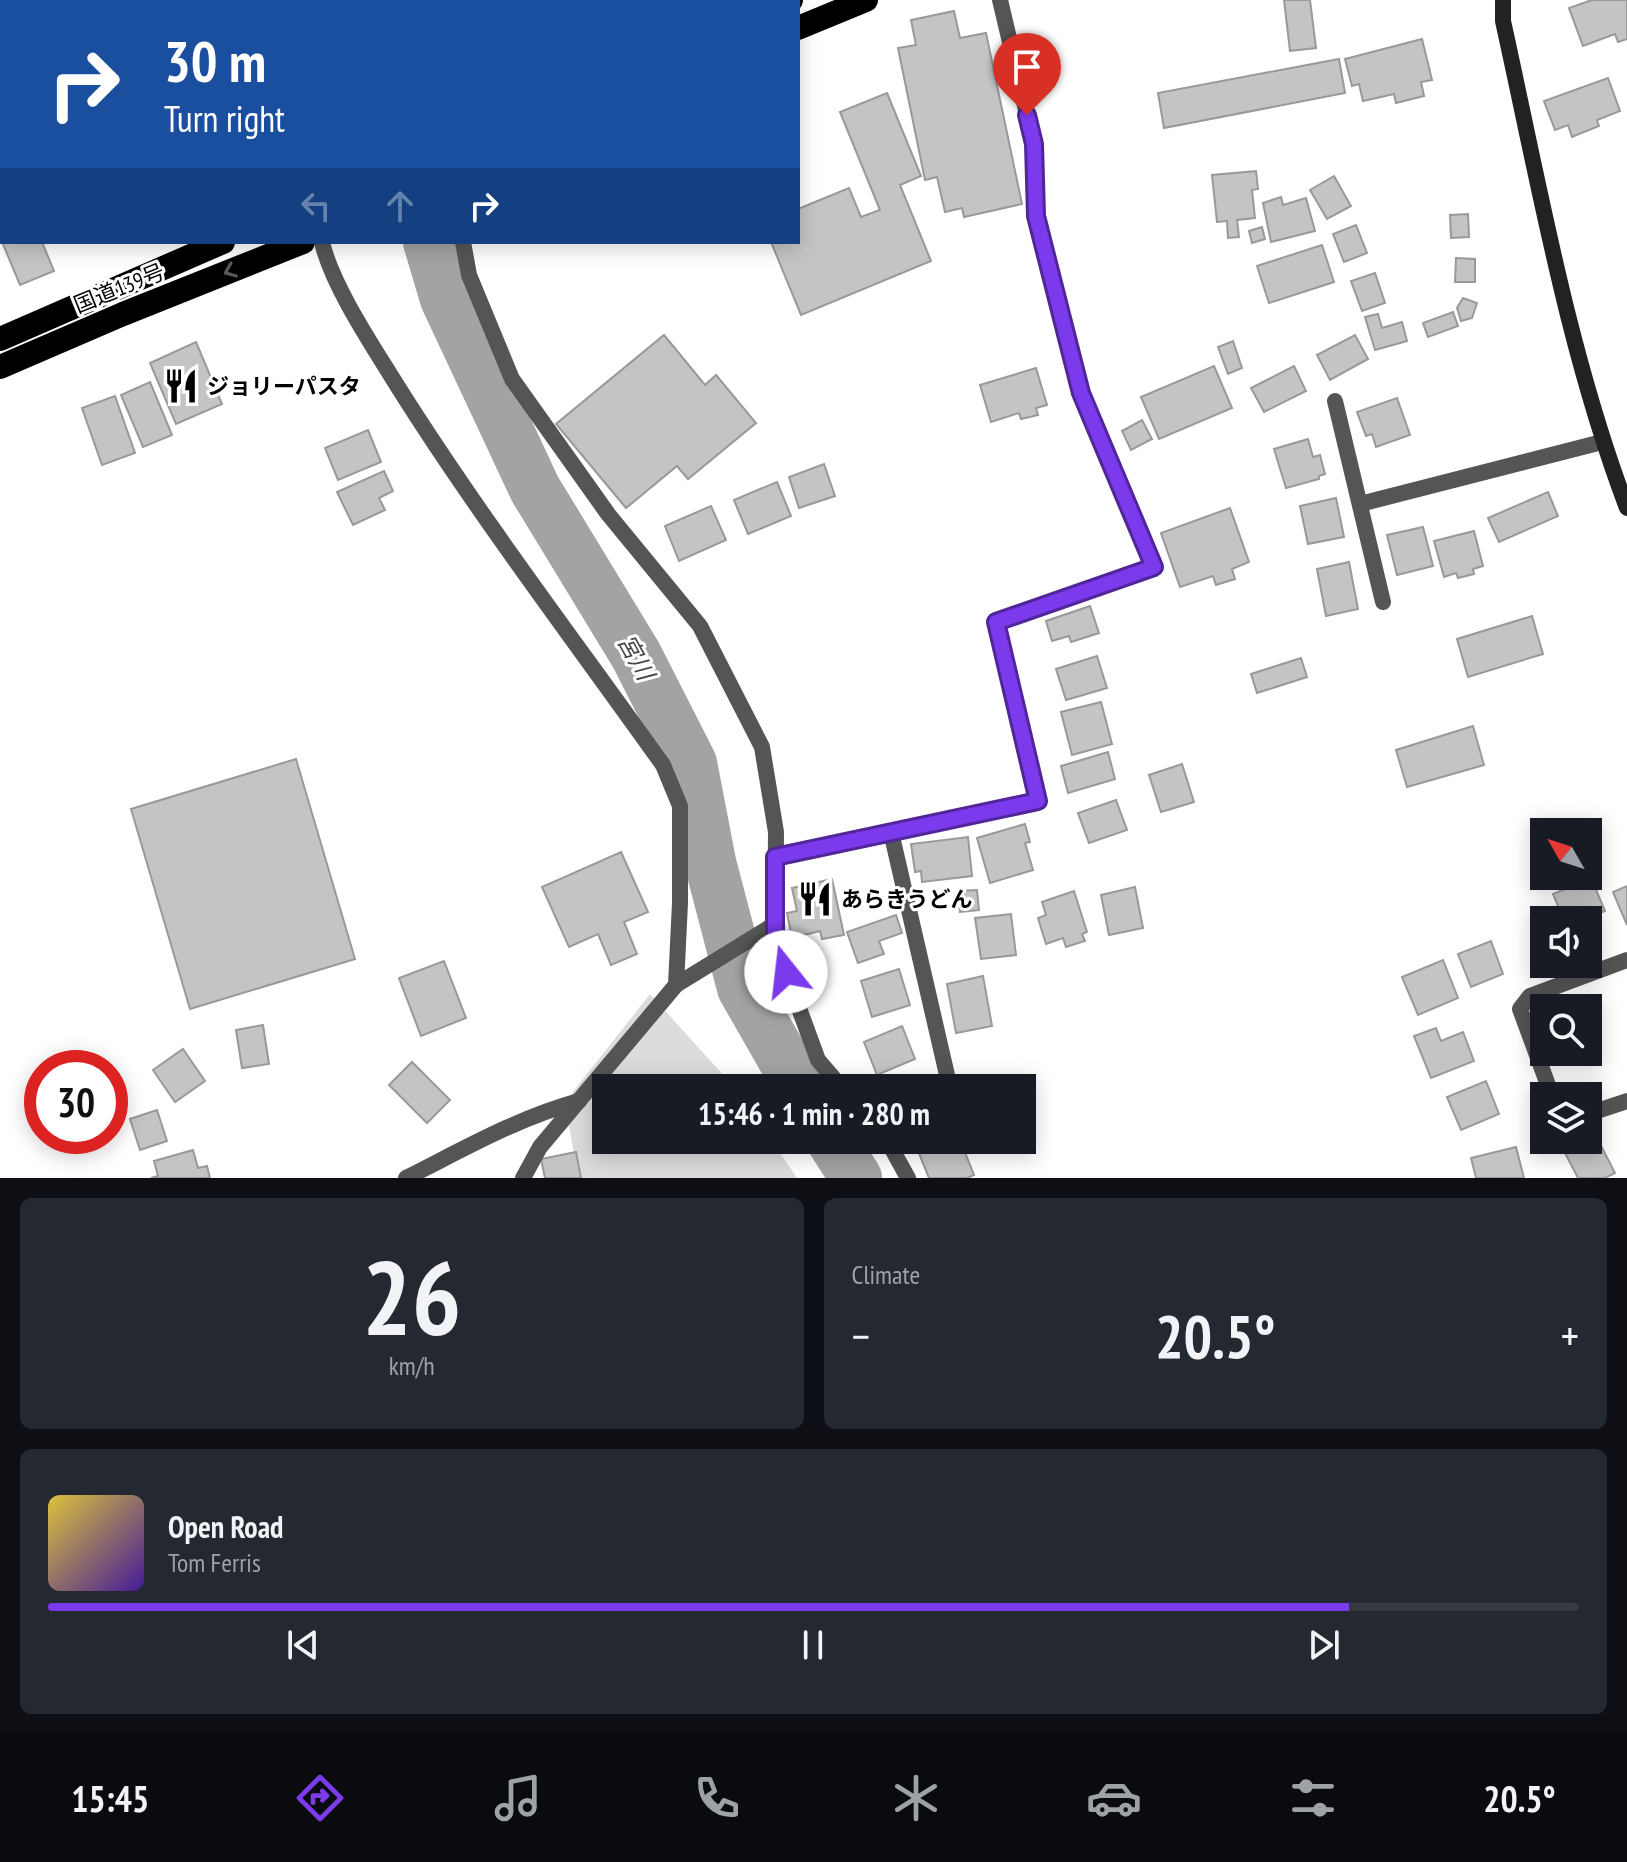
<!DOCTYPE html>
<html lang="en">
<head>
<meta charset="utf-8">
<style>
	body { margin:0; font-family:"PT Sans Narrow","Noto Sans JP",sans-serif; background:#242831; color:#f1f3f6; height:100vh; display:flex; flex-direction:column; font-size:30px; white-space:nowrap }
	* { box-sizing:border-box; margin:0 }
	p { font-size:26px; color:#9ea1a6 }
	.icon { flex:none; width:44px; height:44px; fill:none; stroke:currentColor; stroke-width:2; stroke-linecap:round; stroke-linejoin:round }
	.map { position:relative; height:1178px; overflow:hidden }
	.drawer { display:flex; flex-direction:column; gap:20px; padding:20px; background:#0d0f14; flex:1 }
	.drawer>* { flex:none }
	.guide { position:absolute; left:0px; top:0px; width:800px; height:244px; box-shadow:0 4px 20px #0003; background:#1a4fa0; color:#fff; overflow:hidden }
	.needle { width:52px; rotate:309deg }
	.fabs { position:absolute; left:1530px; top:818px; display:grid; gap:16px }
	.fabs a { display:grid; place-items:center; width:72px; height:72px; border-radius:0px; background:#171b24; box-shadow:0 4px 20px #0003; font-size:40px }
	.speed { position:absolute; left:24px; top:1050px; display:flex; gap:16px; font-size:40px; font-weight:700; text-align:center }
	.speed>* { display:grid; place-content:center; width:104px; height:104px; border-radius:50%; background:#171b24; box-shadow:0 4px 20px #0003; line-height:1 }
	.speed .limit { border:12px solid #d22; background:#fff; color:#111 }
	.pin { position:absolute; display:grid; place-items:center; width:68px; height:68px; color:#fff; margin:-82px -34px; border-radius:50% 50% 50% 0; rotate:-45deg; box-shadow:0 0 8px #0007 }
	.pin .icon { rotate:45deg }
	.me { position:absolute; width:88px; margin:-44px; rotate:344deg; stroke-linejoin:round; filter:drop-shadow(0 0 6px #0008) }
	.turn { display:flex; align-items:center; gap:28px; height:168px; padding:0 32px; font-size:36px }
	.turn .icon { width:104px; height:104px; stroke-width:2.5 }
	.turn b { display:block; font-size:56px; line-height:68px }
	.lanes { display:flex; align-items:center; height:76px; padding:0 32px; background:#0003; justify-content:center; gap:40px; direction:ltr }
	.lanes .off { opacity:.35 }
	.big { font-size:60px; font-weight:800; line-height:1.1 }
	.drawer .card { flex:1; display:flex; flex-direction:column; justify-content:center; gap:12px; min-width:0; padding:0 28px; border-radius:12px; background:#242831 }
	.drawer .dial { align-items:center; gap:0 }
	.dial b { font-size:104px; line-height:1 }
	.song { display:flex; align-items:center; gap:24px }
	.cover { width:96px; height:96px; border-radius:12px; background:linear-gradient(135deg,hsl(50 70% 55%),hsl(260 70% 35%)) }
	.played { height:8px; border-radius:4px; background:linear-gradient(90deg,#7c3aed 85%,#363941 85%) }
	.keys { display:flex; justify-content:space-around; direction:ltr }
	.heat { display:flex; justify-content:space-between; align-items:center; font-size:44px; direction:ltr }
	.drawer .tiles { flex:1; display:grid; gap:20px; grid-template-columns:1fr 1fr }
	.card:last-child { grid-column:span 2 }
	.trip { position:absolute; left:592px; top:1074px; width:444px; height:80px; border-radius:0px; background:#171b24; box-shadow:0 4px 20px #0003; font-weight:800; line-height:80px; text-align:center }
	.menu { display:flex; height:128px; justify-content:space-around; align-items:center; background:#090b0e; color:#9ea1a6 }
	.menu .icon { width:56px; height:56px }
	.menu .current { color:#7c3aed }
	.menu b { font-size:36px; color:#f1f3f6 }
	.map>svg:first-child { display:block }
</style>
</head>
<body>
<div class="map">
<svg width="1627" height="1178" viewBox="0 0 1627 1178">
	<rect width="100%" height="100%" fill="#fff"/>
	<path fill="#dcdcdc" d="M650,994L735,1088H606V1140H771L797,1178H578L565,1102Z"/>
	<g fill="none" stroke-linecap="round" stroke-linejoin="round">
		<g stroke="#a3a3a3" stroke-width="52">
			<path d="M322,0L323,2"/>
			<path d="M429,242L446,299L535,489L636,655L691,763L710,862L743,988L800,1088"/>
			<path d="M832,1140L856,1178"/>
		</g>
	</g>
	<g fill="#c4c4c4" stroke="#999" stroke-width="2">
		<path d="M1284,0H1310L1316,48L1290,51Z"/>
		<path d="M1592,0H1627V39L1618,42L1615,34L1583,46L1569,8Z"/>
		<path d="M954,11L960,38L986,33L1022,204L964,217L962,208L945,212L937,177L925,180L898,48L916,45L911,20Z"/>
		<path d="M1422,39L1432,80L1421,82L1424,96L1396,103L1394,94L1363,101L1359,84L1352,86L1345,59Z"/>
		<path d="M1339,59L1345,93L1164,128L1158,93Z"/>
		<path d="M1608,78L1620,111L1597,120L1599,126L1572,137L1568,125L1555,130L1544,101Z"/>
		<path d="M887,93L921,176L900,185L931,261L801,315L771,242H798V209L849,188L861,217L880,210L840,112Z"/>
		<path d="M1256,171L1258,189L1252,190L1255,218L1237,220L1239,237L1228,238L1227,221L1217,222L1212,175Z"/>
		<path d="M1334,176L1351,206L1327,219L1310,190Z"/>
		<path d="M1281,197L1283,205L1306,198L1315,231L1271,242L1263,203Z"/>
		<path d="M1468,214L1469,237L1451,238L1450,215Z"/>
		<path d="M2,223V242H42L54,271L20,285L0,237Z"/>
		<path d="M1356,225L1367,253L1344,262L1333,234Z"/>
		<path d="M1262,227L1265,239L1252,243L1249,231Z"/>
		<path d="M1322,245L1334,282L1269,303L1257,266Z"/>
		<path d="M1456,258L1475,259V282H1455Z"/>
		<path d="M1375,273L1385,303L1362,311L1351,281Z"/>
		<path d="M1463,298L1477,303L1472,318L1461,321L1457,308Z"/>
		<path d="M1453,312L1458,326L1428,337L1423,323Z"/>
		<path d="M1378,314L1382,328L1402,322L1407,341L1375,350L1365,317Z"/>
		<path d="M664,335L705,385L716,375L756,423L688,479L677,466L626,508L556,424Z"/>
		<path d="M1355,335L1368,359L1330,380L1317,355Z"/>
		<path d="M1233,341L1242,368L1228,374L1218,347Z"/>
		<path d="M196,342L222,404L176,424L150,363Z"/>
		<path d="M1214,366L1232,408L1159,439L1141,397Z"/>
		<path d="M1294,366L1306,391L1264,412L1251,388Z"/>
		<path d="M1036,368L1047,405L1036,408L1038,415L1021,419L1019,413L991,422L980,385Z"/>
		<path d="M150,382L172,435L143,447L121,395Z"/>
		<path d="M115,396L135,453L102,465L82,408Z"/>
		<path d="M1397,398L1410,435L1376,447L1372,434L1366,436L1357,412Z"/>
		<path d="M1142,420L1152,439L1131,450L1122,431Z"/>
		<path d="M368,430L381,462L338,480L325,448Z"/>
		<path d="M1308,439L1313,457L1320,455L1325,474L1319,476V479L1286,488L1274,449Z"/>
		<path d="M824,464L835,496L799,508L789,477Z"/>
		<path d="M384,471L393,491L379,498L385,510L353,525L337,492Z"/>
		<path d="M777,482L791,516L748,534L734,500Z"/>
		<path d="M1548,492L1558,516L1499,542L1488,518Z"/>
		<path d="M1336,498L1344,537L1308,544L1300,506Z"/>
		<path d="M711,506L726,540L679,561L665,526Z"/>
		<path d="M1230,508L1249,562L1232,569L1235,579L1216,585L1213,576L1180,587L1161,533Z"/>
		<path d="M1423,527L1433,566L1397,575L1387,535Z"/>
		<path d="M1474,531L1483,566L1473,569L1474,574L1458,578L1456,573L1444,577L1434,541Z"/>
		<path d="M1349,562L1358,609L1326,616L1317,569Z"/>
		<path d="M1090,606L1099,633L1071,642L1069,636L1052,641L1046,621Z"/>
		<path d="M1532,616L1543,654L1468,677L1457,639Z"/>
		<path d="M1097,656L1107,688L1066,700L1056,669Z"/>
		<path d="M1301,658L1307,677L1257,693L1251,674Z"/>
		<path d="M1101,702L1112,744L1072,755L1061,712Z"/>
		<path d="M1473,726L1484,765L1407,787L1396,750Z"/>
		<path d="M1108,752L1115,779L1068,793L1061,766Z"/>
		<path d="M296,759L355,959L190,1009L131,809Z"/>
		<path d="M1182,764L1194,802L1161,812L1149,775Z"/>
		<path d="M1116,800L1127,830L1089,843L1078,813Z"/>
		<path d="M1025,824L1030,842L1025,843L1033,870L990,883L977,838Z"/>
		<path d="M968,837L972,876L922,882L921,871L915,872L911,844Z"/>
		<path d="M621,852L648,912L624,922L637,954L611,965L598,934L569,947L542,887Z"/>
		<path d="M1591,878L1605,911L1583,920H1564L1553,894Z"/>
		<path d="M832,879L844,935L822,939L820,931L792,938L787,913L797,911L792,888Z"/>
		<path d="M1627,886V925L1613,892Z"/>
		<path d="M1135,887L1143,928L1109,935L1101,895Z"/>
		<path d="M977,890L979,910L960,912L958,891Z"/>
		<path d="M1074,891L1087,932L1082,934L1085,941L1066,947L1063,938L1046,944L1038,918L1046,915L1042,902Z"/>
		<path d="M1011,914L1016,955L981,959L975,918Z"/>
		<path d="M896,915L902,933L879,941L884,954L858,963L847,932Z"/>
		<path d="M1491,941L1503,974L1471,987L1458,954Z"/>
		<path d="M1443,960L1458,998L1418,1015L1402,977Z"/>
		<path d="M444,961L466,1018L421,1036L399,978Z"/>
		<path d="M899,969L910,1005L872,1017L861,981Z"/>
		<path d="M983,976L992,1026L956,1033L947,984Z"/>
		<path d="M263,1025L269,1064L242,1068L236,1030Z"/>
		<path d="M902,1026L915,1059L877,1075L864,1042Z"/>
		<path d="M1436,1028L1441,1041L1463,1032L1474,1061L1431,1078L1414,1036Z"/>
		<path d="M183,1049L205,1081L175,1102L153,1070Z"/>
		<path d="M1547,1052H1587L1551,1064Z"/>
		<path d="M412,1062L450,1100L427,1123L389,1085Z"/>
		<path d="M923,1076L928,1088H894Z"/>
		<path d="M1486,1081L1499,1114L1461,1130L1447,1097Z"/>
		<path d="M157,1110L167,1141L140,1150L130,1119Z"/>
		<path d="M1596,1136L1615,1173L1605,1178H1578L1565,1153Z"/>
		<path d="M946,1140H960L974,1175L967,1178H929L918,1151Z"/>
		<path d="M1516,1147L1524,1178H1476L1471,1158Z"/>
		<path d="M193,1150L198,1168L207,1166L210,1178H151L158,1176L154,1161Z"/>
		<path d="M576,1152L581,1178H545L541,1159Z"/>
	</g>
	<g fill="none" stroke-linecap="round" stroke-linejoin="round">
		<g stroke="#555" stroke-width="16">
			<path d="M381,0L382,2"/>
			<path d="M239,2L240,0"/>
			<path d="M322,242C332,286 374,348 398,387C480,517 574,640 663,765L680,806V903L676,985L540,1147L523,1178"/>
			<path d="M463,242L469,275L512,379L608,514L700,626L762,747L776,832L775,943L818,1060L842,1088"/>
			<path d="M1335,401L1383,602"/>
			<path d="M1360,504L1602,442"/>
			<path d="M891,832L950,1088"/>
			<path d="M775,857L1038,801L996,622L1154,567L1081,393L1036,216L1034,144L1000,0"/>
			<path d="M676,985L775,924"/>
			<path d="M1552,1096L1520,1009L1530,996L1627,960"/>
			<path d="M1588,1114L1627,1101"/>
			<path d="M887,1140L908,1178"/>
			<path d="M891,1148L910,1140"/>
			<path d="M406,1178C464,1149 515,1119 579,1101"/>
		</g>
		<path stroke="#222" stroke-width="16" d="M1503,0V21C1539,184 1568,352 1627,508"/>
		<g stroke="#000" stroke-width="24">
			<path d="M786,2L791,0"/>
			<path d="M798,28L866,0"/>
			<path d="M0,339L223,242"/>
			<path d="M0,367L123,314L303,242"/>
		</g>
	</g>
	<defs><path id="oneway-chevron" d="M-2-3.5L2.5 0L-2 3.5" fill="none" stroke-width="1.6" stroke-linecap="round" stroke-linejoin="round" transform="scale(2)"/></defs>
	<use stroke="#595959" href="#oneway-chevron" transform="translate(230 271) rotate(158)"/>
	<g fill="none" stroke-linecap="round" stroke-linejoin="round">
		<g stroke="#51269a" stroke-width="20">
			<path id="route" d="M786,972L775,943V857L1038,801L996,622L1154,567L1081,393L1036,216L1034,144L1027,115"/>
		</g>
		<use href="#route" stroke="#7c3aed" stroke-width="14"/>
	</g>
	<defs>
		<g id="restaurant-bare" transform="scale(2.76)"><path d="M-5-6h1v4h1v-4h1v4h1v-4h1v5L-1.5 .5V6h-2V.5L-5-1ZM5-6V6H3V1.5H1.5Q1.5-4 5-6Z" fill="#000" stroke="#fff" stroke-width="2.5" paint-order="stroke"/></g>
	</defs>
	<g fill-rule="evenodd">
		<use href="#restaurant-bare" x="181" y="386"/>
		<use href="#restaurant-bare" x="815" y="899"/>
	</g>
	<g text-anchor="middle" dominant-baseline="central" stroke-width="6" stroke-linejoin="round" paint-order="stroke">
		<g font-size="22" fill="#000" stroke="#fff">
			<text transform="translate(119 288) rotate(-22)">国道139号</text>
		</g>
		<g font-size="22" font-weight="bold" fill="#000" stroke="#fff" text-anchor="start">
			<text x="207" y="386">ジョリーパスタ</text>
			<text x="841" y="899">あらきうどん</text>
		</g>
		<g font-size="24" font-style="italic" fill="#444" stroke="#fff">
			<text transform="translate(636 657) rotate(61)">宮川</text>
		</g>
	</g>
</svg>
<div class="fabs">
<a><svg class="needle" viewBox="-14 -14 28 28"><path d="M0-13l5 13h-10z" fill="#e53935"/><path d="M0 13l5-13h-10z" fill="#9ea1a6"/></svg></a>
<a><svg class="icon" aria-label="sound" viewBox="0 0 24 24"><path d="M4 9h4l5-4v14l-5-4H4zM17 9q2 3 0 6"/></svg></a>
<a><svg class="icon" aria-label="search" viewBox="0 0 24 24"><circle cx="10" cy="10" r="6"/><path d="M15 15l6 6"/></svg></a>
<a><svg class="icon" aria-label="layers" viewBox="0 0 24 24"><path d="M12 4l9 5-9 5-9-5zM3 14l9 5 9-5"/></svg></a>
</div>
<div class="speed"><div class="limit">30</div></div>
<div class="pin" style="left:1027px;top:115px;background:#d93025"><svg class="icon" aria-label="arrive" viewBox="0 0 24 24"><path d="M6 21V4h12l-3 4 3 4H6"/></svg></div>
<svg class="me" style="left:786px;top:972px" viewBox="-20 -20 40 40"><circle r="19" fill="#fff"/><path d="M0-13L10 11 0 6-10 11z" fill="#7c3aed"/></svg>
<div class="trip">15:46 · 1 min · 280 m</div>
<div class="guide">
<div class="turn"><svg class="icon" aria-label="right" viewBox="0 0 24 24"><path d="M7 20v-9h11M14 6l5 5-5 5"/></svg><div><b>30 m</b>Turn right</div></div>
<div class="lanes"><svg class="icon off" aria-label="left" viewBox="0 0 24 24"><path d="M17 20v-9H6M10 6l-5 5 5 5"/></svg><svg class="icon off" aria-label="ahead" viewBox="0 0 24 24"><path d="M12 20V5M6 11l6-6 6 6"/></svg><svg class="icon" aria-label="right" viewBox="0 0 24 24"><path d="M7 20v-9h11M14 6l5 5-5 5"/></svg></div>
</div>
</div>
<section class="drawer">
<div class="tiles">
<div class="card dial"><b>26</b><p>km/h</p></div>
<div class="card"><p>Climate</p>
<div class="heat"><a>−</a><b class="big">20.5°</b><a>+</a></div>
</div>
<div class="card">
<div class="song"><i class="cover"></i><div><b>Open Road</b><p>Tom Ferris</p></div></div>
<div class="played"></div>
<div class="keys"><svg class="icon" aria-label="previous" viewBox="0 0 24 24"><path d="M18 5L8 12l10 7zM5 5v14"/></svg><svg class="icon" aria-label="pause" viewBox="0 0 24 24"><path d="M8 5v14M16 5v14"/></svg><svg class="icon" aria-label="next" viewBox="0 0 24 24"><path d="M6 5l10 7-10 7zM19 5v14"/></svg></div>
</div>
</div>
</section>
<nav class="menu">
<b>15:45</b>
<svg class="icon current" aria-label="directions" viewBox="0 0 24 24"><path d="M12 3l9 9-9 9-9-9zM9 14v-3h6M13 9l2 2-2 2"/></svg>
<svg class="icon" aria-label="music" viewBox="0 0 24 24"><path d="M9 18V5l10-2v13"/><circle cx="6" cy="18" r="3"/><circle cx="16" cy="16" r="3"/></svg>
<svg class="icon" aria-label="phone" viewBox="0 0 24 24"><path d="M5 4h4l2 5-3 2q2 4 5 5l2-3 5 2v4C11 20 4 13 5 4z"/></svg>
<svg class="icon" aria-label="climate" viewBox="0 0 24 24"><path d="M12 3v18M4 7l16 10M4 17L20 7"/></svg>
<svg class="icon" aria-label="car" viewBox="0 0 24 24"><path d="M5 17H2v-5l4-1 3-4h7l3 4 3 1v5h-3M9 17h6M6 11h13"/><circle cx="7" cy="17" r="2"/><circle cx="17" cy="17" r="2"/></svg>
<svg class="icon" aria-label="filters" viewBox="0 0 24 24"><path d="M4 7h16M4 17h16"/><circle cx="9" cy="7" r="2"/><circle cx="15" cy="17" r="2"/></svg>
<b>20.5°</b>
</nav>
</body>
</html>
